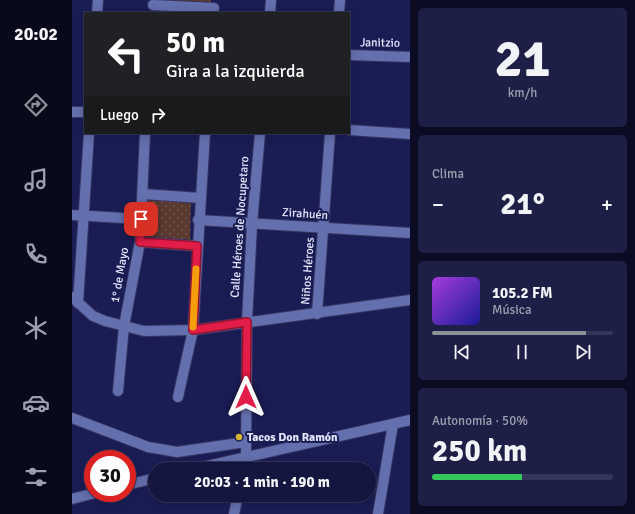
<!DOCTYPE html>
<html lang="es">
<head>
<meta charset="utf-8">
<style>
	body { margin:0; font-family:Signika,sans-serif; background:#1d1f46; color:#f1f3f6; height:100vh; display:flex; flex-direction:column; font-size:15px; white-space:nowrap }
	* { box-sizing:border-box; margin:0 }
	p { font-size:13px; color:#9d9fb0 }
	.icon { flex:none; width:22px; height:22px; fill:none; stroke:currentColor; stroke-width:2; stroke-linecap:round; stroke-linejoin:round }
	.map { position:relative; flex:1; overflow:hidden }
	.drawer { display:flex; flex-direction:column; gap:8px; padding:8px; background:#0b0c23; width:225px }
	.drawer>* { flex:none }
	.banner { position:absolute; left:12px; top:12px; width:266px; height:122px; border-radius:0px; box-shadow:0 2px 10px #0003,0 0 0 1px #333559; background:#202124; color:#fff; overflow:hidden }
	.speed { position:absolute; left:12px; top:450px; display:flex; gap:8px; font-size:20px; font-weight:700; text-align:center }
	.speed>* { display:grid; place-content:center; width:52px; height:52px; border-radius:50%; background:#14163f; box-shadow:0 2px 10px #0003,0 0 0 1px #333559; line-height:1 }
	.speed .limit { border:6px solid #d22; background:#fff; color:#111 }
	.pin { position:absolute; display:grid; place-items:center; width:34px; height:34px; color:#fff; margin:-17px; border-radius:8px; box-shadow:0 2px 6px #0006 }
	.me { position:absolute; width:44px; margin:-22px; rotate:0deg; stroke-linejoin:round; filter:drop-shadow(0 0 3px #0008) }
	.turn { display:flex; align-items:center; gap:14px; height:84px; padding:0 16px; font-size:18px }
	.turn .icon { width:52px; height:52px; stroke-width:2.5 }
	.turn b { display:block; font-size:28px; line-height:34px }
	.then { display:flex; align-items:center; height:38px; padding:0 16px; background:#0003; gap:8px; font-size:15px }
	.big { font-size:30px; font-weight:800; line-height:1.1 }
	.drawer .card { flex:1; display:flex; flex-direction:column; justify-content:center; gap:6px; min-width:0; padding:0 14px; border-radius:6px; background:#1d1f46 }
	.drawer .dial { align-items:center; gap:0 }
	.dial b { font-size:52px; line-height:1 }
	.song { display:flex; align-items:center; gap:12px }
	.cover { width:48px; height:48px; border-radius:6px; background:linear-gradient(135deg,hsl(280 70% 55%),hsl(240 70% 35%)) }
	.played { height:4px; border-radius:2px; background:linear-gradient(90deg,#8c9099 85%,#333559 85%) }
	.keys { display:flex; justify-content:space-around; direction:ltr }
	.heat { display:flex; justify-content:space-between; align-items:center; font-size:22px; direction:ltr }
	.charge { height:6px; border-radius:3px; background:linear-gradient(90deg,#34c759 50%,#333559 0) }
	.trip { position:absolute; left:76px; top:462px; width:228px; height:40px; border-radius:20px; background:#14163f; box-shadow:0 2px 10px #0003,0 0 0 1px #333559; font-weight:800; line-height:40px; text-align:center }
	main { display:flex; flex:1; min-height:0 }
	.dock { display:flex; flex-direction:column; width:72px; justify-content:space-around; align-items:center; background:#080919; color:#9d9fb0 }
	.dock .icon { width:28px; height:28px }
	.dock .selected { color:#8c9099 }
	.dock b { font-size:18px; color:#f1f3f6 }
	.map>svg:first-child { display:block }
</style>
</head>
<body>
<main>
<nav class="dock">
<b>20:02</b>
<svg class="icon selected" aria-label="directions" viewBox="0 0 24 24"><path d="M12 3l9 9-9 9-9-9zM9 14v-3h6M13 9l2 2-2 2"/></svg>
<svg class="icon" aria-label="music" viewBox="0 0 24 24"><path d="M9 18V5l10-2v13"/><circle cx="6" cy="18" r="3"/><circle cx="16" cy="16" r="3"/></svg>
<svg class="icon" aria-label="phone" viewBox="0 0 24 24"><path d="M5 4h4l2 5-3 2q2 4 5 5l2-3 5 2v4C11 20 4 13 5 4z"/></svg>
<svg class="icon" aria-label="climate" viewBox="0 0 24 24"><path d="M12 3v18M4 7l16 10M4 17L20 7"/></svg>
<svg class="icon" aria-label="car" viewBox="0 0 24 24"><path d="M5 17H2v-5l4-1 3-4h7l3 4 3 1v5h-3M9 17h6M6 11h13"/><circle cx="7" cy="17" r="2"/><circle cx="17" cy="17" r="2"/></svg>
<svg class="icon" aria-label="filters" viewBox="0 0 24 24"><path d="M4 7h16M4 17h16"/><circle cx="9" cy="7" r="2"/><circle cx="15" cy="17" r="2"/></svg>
</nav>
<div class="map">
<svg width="338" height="514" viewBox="0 0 338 514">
	<defs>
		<pattern id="park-dots" width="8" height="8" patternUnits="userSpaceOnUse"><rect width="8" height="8" fill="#5a3930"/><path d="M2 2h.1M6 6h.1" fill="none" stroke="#72564f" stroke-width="1.8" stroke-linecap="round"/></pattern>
	</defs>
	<rect width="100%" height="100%" fill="#1a1d54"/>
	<g fill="url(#park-dots)">
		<path d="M89,0H139V4Z"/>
		<path d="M75,198L119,201L118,242L72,237Z"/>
	</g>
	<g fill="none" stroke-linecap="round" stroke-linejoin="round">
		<g stroke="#383563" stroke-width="12">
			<g id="minor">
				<path d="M81,5L142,8"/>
				<path d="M25,13L26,0"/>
				<path d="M198,13L199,0"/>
				<path d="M267,13L268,0"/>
				<path d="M277,55L338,57"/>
				<path d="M0,112H13"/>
				<path d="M277,130L338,134"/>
				<path d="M71,194L128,198"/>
				<path d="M0,215L69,219"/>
				<path d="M126,220L338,233"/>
				<path d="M68,242L125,246"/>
				<path d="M0,297L21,316L33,321L72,331L121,330L338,300"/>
				<path d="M6,303L17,133"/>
				<path d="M245,314L258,133"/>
				<path d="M46,391L52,326L68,242L73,133"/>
				<path d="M106,397L121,330L133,133"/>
				<path d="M0,418L76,447L105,452L174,442"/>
				<path d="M122,469L338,420"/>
				<path d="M171,469L174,456L175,322L180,224L188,133"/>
				<path d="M55,485L83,478"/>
				<path d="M0,499L23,493"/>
				<path d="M162,514L166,495"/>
				<path d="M306,514L321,424"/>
			</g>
		</g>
		<use href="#minor" stroke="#646fae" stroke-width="10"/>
	</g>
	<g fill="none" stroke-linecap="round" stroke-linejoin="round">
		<g stroke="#92132f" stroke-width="10">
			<path id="route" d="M69,219L68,242L125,246L121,330L175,322L174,397"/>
		</g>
		<use href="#route" stroke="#e11d48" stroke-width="7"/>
		<path stroke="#f59e0b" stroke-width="7" d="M121,327L124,269"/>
	</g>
	<circle fill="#d3b635" stroke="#1a1d54" stroke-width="1.5" cx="167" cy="437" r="4"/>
	<g text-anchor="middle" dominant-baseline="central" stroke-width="4" stroke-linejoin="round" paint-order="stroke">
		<g font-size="12" fill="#e3e8fd" stroke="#1a1d54">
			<text transform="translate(308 43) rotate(1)">Janitzio</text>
			<text transform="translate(233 214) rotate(4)">Zirahuén</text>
			<text transform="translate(168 227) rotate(-86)">Calle Héroes de Nocupetaro</text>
			<text transform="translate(236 271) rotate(-86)">Niños Héroes</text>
			<text transform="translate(48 275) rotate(-80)">1° de Mayo</text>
		</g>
		<g font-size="12" font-weight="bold" fill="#e3e8fd" stroke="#1a1d54" text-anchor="start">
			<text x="175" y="437">Tacos Don Ramón</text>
		</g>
	</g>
</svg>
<div class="speed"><div class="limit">30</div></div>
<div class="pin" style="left:69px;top:219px;background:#d93025"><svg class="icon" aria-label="arrive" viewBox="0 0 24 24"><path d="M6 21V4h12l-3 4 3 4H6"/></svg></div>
<svg class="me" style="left:174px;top:397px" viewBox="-20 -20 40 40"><path d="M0-17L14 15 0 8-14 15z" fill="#e11d48" stroke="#fff" stroke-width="4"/></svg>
<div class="trip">20:03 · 1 min · 190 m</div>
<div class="banner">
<div class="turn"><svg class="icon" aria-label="left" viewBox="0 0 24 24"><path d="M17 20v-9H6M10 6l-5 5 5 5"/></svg><div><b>50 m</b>Gira a la izquierda</div></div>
<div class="then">Luego<svg class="icon" aria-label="right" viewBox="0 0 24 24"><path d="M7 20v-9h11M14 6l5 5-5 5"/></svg></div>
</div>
</div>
<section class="drawer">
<div class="card dial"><b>21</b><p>km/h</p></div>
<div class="card"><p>Clima</p>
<div class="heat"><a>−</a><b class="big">21°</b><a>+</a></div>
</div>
<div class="card">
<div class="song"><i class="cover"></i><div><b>105.2 FM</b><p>Música</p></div></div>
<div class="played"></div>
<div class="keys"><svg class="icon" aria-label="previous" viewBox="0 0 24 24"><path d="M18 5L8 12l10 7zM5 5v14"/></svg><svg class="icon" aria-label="pause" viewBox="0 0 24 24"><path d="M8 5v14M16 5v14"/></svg><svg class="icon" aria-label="next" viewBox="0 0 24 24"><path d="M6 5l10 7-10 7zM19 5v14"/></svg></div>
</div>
<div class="card"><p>Autonomía · 50%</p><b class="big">250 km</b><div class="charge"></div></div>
</section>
</main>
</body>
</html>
